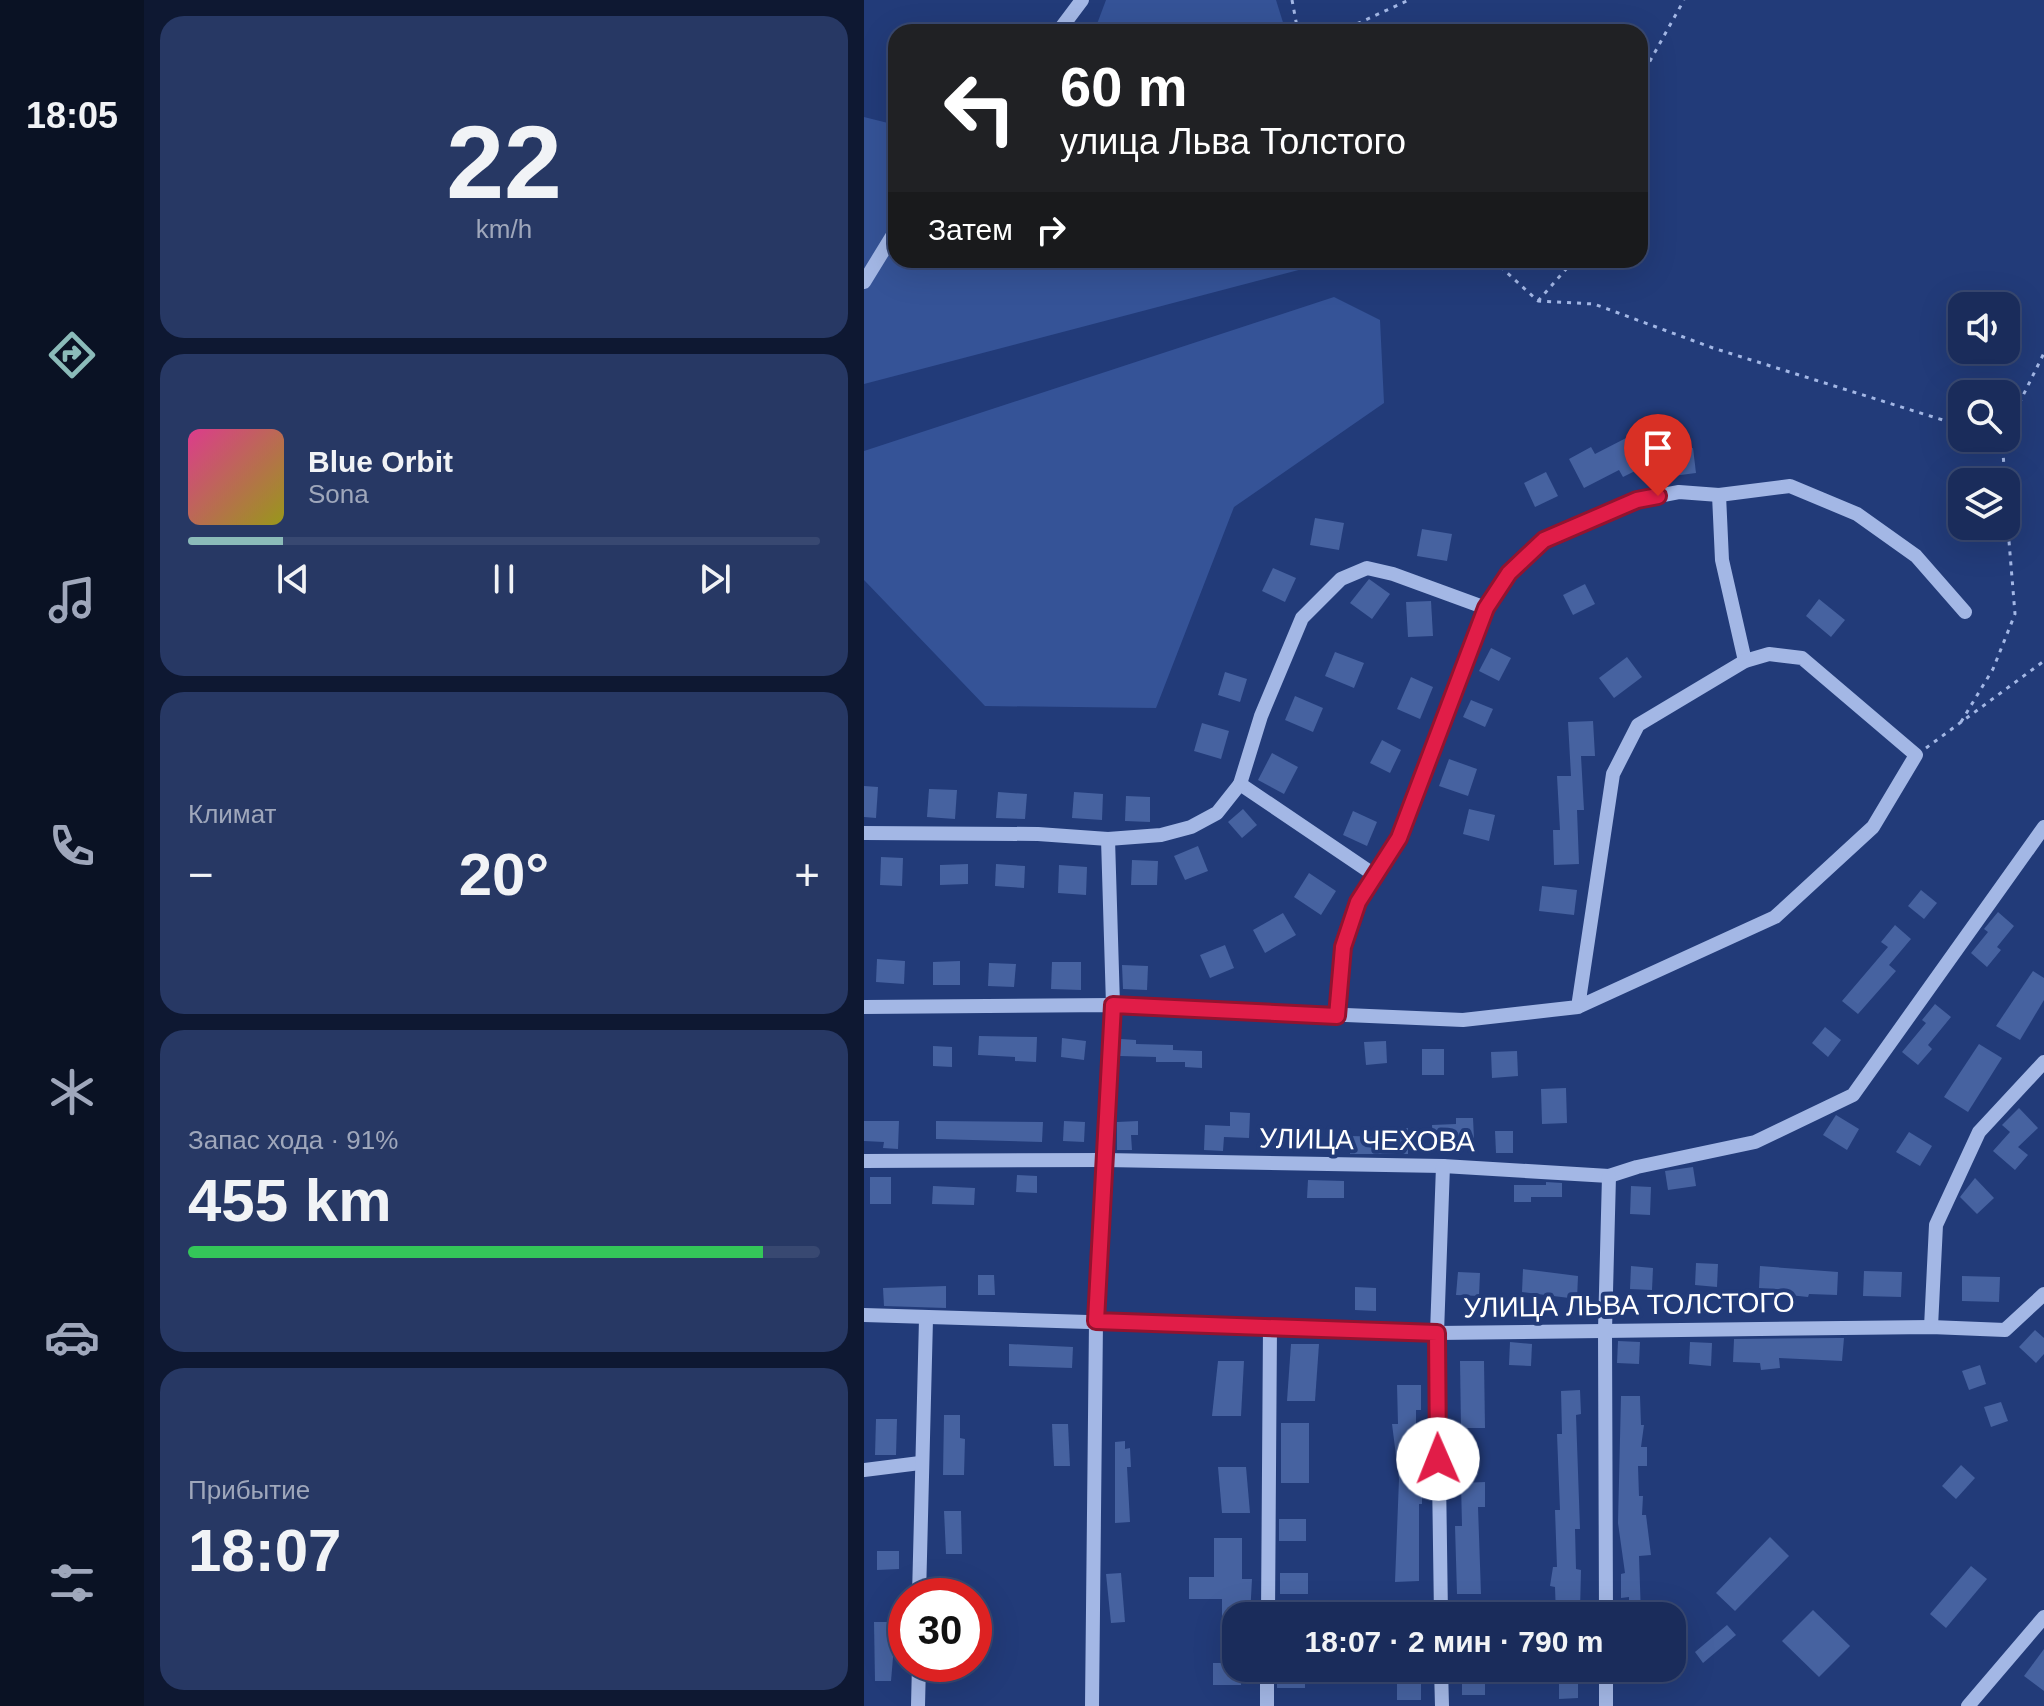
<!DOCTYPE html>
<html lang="ru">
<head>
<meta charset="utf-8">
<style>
	body { margin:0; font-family:Helvetica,sans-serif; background:#273864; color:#f1f3f6; height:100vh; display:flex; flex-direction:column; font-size:30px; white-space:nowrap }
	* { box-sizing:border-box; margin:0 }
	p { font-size:26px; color:#9fa7bb }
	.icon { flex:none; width:44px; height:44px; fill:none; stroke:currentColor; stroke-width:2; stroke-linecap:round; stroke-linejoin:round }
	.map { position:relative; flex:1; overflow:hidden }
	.drawer { display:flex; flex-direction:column; gap:16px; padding:16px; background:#0e1832; width:720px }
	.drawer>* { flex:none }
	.hud { position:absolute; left:24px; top:24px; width:760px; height:244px; border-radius:24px; box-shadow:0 8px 32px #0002,0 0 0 2px #384871; background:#202124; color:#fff; overflow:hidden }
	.controls { position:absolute; left:1084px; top:292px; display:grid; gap:16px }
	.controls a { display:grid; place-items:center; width:72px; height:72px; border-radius:16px; background:#1a2c5b; box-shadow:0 8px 32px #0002,0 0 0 2px #384871; font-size:40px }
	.speed { position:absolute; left:24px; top:1578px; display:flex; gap:16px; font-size:40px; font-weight:700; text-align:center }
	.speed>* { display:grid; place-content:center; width:104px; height:104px; border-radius:50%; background:#1a2c5b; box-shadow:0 8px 32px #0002,0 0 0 2px #384871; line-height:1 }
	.speed .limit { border:12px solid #d22; background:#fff; color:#111 }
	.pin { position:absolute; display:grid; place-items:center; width:68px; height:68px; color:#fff; margin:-82px -34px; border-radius:50% 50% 50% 0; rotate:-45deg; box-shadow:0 0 8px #0007 }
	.pin .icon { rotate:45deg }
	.me { position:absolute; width:88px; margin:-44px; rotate:359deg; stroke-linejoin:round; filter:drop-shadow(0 0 6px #0008) }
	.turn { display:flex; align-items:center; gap:28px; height:168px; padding:0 40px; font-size:36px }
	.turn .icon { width:104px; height:104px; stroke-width:2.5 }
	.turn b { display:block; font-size:56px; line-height:68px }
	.then { display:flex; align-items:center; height:76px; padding:0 40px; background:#0003; gap:16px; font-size:30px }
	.big { font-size:60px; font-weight:700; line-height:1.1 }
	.drawer .card { flex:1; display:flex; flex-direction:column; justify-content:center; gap:12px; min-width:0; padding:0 28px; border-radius:24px; background:#273864 }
	.drawer .dial { align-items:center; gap:0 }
	.dial b { font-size:104px; line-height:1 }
	.song { display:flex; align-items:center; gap:24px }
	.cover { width:96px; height:96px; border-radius:12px; background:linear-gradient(135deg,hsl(330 70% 55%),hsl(60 70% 35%)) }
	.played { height:8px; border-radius:4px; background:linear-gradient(90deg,#8bbbb9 15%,#384871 15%) }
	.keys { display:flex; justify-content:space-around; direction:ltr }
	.heat { display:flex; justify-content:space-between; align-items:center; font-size:44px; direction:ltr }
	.charge { height:12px; border-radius:6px; background:linear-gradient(90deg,#34c759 91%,#384871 0) }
	.trip { position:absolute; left:358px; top:1602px; width:464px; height:80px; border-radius:24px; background:#1a2c5b; box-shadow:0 8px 32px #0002,0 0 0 2px #384871; font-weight:700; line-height:80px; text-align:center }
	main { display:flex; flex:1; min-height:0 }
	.menu { display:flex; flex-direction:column; width:144px; justify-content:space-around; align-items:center; background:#0a1224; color:#9fa7bb }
	.menu .icon { width:56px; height:56px }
	.menu .current { color:#8bbbb9 }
	.menu b { font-size:36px; color:#f1f3f6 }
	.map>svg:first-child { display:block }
</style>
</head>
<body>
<main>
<nav class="menu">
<b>18:05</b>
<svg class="icon current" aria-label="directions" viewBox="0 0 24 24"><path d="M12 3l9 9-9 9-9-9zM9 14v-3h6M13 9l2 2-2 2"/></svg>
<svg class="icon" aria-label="music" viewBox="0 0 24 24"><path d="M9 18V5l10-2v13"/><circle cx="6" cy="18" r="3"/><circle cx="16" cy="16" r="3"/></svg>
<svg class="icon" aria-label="phone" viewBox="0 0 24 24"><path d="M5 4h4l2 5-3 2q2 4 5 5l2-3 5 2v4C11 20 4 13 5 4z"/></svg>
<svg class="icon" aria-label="climate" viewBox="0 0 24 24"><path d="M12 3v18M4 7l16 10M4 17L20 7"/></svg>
<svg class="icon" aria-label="car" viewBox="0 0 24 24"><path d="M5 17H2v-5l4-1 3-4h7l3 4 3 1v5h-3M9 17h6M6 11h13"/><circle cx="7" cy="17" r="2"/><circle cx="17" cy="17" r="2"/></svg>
<svg class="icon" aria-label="filters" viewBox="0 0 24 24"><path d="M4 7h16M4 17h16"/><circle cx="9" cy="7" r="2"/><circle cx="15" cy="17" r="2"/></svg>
</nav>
<section class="drawer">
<div class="card dial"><b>22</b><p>km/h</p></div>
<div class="card">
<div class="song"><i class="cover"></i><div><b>Blue Orbit</b><p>Sona</p></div></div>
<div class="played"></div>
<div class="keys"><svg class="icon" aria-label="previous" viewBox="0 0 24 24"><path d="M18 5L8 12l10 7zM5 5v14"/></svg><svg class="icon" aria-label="pause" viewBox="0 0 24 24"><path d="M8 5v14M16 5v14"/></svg><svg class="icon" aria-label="next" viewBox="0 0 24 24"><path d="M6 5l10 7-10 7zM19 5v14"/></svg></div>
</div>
<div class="card"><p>Климат</p>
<div class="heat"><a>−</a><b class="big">20°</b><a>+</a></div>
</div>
<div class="card"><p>Запас хода · 91%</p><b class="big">455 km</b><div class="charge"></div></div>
<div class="card"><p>Прибытие</p><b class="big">18:07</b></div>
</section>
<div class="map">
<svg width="1180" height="1706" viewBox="0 0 1180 1706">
	<rect width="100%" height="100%" fill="#223b79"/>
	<g fill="#355397">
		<path d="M242,0H412L422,32H230Z"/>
		<path d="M0,117L32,125V260H473L0,384Z"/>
		<path d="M470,297L516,320L520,403L370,507L292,708L121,706L0,580V451Z"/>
	</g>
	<g fill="#4662a0">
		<path d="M766,436L781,466L759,477L755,470L720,488L705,459L727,447L731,454Z"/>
		<path d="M829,448L832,473L801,477L797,452Z"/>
		<path d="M682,472L694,496L671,507L660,483Z"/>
		<path d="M451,518L480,523L475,550L446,545Z"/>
		<path d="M558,529L588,534L583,561L553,556Z"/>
		<path d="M409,568L432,578L421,602L398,591Z"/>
		<path d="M505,579L526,594L508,619L486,603Z"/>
		<path d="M721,584L731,604L709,615L699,595Z"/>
		<path d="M955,599L981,620L967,637L942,616Z"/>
		<path d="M567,601L569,636L544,637L542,602Z"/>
		<path d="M627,648L647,658L635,681L615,671Z"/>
		<path d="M471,652L500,663L490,688L461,676Z"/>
		<path d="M763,657L778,677L750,698L735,678Z"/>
		<path d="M361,672L383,679L376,702L354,695Z"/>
		<path d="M547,677L569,687L556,719L533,709Z"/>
		<path d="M431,696L459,708L449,732L421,720Z"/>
		<path d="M607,700L629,709L621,727L599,717Z"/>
		<path d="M729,721L731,756H717L720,810H713L715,864L690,865L689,830H696L693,776H707L704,722Z"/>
		<path d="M338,723L365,731L357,759L330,751Z"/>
		<path d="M518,740L537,750L526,773L506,763Z"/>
		<path d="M408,753L434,767L420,794L394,780Z"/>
		<path d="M585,759L613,769L604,796L575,786Z"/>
		<path d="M0,786L14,787L12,818L0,817Z"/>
		<path d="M65,789L93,790L91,819L63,817Z"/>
		<path d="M134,792L163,794L161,819L132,818Z"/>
		<path d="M210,792L239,794L238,820L208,818Z"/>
		<path d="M262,796L286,797V822L261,821Z"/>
		<path d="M379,809L393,825L378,838L364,822Z"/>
		<path d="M605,809L631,815L625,841L599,834Z"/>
		<path d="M489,811L513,822L503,846L479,835Z"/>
		<path d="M334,846L344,871L321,880L310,856Z"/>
		<path d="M17,857L39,858L38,886L16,885Z"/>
		<path d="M268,860L294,861L293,885H267Z"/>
		<path d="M104,864V884L76,885V865Z"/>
		<path d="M132,864L161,866L160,888L131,886Z"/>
		<path d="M195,865L223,867L222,895L194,893Z"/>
		<path d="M445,873L472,891L457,915L430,897Z"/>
		<path d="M678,886L713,890L710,915L675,911Z"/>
		<path d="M1057,890L1073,903L1060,919L1044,906Z"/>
		<path d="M1134,912L1150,926L1133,947L1137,950L1123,967L1107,953L1124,932L1120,929Z"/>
		<path d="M419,913L432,935L401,953L389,930Z"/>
		<path d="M1031,925L1047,939L1025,965L1032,971L994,1014L978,1001L1024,947L1017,942Z"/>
		<path d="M361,945L370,968L346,978L336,955Z"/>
		<path d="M13,959L41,961L40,984L12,982Z"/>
		<path d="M96,961V985H69V962Z"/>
		<path d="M188,962H217V990L187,989Z"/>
		<path d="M125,963L152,964L150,987L124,986Z"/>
		<path d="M258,965L284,966L283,990L259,989Z"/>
		<path d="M1169,971L1180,978V1000L1156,1040L1132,1026Z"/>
		<path d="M1071,1004L1087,1017L1064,1045L1068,1049L1054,1065L1038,1052L1062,1023L1058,1020Z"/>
		<path d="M961,1027L977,1040L964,1057L948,1043Z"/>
		<path d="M115,1036L173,1037L172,1062L151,1061V1057L114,1055Z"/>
		<path d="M198,1038L222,1041L220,1060L197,1057Z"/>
		<path d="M257,1039L272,1040V1044L309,1045V1050L338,1051V1068L321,1067V1062H292V1057L256,1056Z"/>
		<path d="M522,1041L523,1063L502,1065L500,1042Z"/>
		<path d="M1115,1044L1138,1058L1104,1112L1080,1097Z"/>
		<path d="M69,1046L88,1047V1067L69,1066Z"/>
		<rect x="558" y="1049" width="22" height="26"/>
		<path d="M653,1051L654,1076L628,1078L627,1052Z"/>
		<path d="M702,1088L703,1123L678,1124L677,1089Z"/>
		<path d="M1155,1108L1174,1128L1154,1147L1164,1155L1151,1170L1129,1151L1146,1132L1138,1125Z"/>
		<path d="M366,1112L386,1113L385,1138L360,1137L359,1151L340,1150L341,1125L366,1126Z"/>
		<path d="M972,1115L995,1129L983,1150L959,1135Z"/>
		<path d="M592,1118H609L610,1139L586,1140V1146L569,1147L568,1125L592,1124Z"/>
		<path d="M0,1121H35L34,1149L19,1148L20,1142L0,1141Z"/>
		<path d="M72,1121L179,1122L178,1142L72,1139Z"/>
		<path d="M200,1121L221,1122L220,1142L199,1141Z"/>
		<path d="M274,1121V1135H267L268,1150H253V1122Z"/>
		<path d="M544,1128V1154H486V1136L522,1137V1129Z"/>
		<path d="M631,1131H649V1153H632Z"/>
		<path d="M1045,1132L1068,1146L1056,1166L1032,1152Z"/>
		<path d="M829,1167L832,1186L804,1190L801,1171Z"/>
		<path d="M153,1175L173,1176V1193L152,1192Z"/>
		<rect x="6" y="1177" width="21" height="27"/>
		<path d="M1111,1178L1130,1198L1113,1214L1096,1197Z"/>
		<path d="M444,1180L480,1181V1198H443Z"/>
		<path d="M682,1182L698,1183V1197H667V1202H650V1185H682Z"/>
		<path d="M69,1186L111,1188L110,1205L68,1204Z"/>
		<path d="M767,1186L787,1187L786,1215L766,1214Z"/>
		<path d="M832,1263L854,1264L853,1287L831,1285Z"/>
		<path d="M767,1266L789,1268L788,1290L766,1289Z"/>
		<path d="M896,1266L974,1272L973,1295L945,1294L944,1297L925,1295L926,1290L895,1288Z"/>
		<path d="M659,1269L714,1276L713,1299L658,1292Z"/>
		<path d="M1000,1271L1038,1272L1037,1297L999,1296Z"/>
		<path d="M594,1272L616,1273L615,1296L592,1295Z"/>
		<path d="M114,1275H130L131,1295H114Z"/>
		<path d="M1098,1276L1136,1277L1135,1302L1098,1301Z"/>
		<path d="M82,1286V1308L20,1306L19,1288Z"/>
		<path d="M491,1287L512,1288V1311L491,1310Z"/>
		<path d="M1171,1330L1180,1338V1354L1172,1363L1155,1347Z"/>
		<path d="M975,1338H980L978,1361L915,1358L916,1368L897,1370L896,1363L869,1362L870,1339Z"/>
		<path d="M754,1341L776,1342L775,1364L753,1363Z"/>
		<path d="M646,1342L668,1344L667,1366L645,1365Z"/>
		<path d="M826,1342L848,1343L847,1366L825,1364Z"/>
		<path d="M145,1344L209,1347L208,1368L145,1366Z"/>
		<path d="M427,1344H455L451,1401H423Z"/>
		<path d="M354,1361H380L377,1416H348Z"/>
		<path d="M596,1361H620L621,1428H597Z"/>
		<path d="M1116,1365L1122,1384L1105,1390L1098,1371Z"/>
		<path d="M533,1385H557V1410H552V1454H557L558,1479V1504H555V1581L531,1582L535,1479L528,1424H534Z"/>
		<path d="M716,1390L717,1414L712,1415L716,1529H711L712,1569L717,1570L716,1611H710V1616H692L691,1587L686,1586L689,1567H693L691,1510H696L693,1434H698L697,1391Z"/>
		<path d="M757,1396H776L777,1425H780L777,1447H783V1466H774L775,1496H779L778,1515H782L787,1555L775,1556L777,1616H765V1597L757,1598V1574L761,1573L754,1523Z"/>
		<path d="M1137,1402L1144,1421L1127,1427L1120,1407Z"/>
		<path d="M80,1415H96V1438L101,1439L100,1475H79Z"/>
		<path d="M12,1419H33L32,1455H11Z"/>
		<rect x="417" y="1423" width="28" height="60"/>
		<path d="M188,1424H204L206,1466H190Z"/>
		<path d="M261,1441V1449L266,1448L267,1467H263L266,1522L251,1523V1442Z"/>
		<path d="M1097,1465L1111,1478L1092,1499L1078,1486Z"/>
		<path d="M354,1467H382L386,1513H358Z"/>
		<path d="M621,1482V1507H614L617,1594H593L591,1526H598L597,1483Z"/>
		<path d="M80,1511H97L98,1554H82Z"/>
		<rect x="415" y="1519" width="27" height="22"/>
		<path d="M906,1537L925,1556L871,1611L852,1593Z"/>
		<path d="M350,1538H378V1579H388L386,1616H372V1635H358V1599H325V1577H350Z"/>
		<path d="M13,1551H35V1569L13,1570Z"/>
		<path d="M1107,1566L1123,1579L1082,1628L1066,1614Z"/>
		<path d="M257,1573L261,1622L247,1623L242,1574Z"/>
		<rect x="416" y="1573" width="28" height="21"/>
		<path d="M949,1610L986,1646L955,1677L918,1641Z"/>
		<path d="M10,1622H32L27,1681H11Z"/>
		<path d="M863,1625L872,1635L839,1663L831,1652Z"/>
		<path d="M1180,1649V1691L1160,1676Z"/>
		<path d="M349,1663H372V1668H377V1685H349Z"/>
		<rect x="413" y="1668" width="28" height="20"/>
		<path d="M533,1668H553V1675H557V1700H533Z"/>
		<rect x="598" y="1670" width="23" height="25"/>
		<path d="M714,1674V1698L695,1699V1675Z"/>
	</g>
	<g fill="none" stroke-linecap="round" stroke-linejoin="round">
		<g stroke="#a3b7e5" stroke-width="3" stroke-dasharray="4 6" stroke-linecap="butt">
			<path d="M428,0L434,32"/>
			<path d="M475,32L545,0"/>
			<path d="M776,79L820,0"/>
			<path d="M629,260L674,301L730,304L849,348L1098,426"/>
			<path d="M674,301L710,260"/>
			<path d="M1142,430L1180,353"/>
			<path d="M1138,438L1141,482"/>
			<path d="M1097,722L1129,669L1151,614L1142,505"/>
			<path d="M1062,748L1180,661"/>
		</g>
		<g stroke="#a3b7e5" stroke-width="14">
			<path d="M194,32L218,0"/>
			<path d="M0,282L32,230"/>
			<path d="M855,495L858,560L881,661"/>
			<path d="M376,784L512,876"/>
			<path d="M0,833L174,834L244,839L297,835L327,827L353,813L376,784L397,716L438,618L477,579L503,568L529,574L622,608"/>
			<path d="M0,1007L249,1005L599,1020L714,1007L911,917L1009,827L1052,755L938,658L905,654L881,661L774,725L749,774L714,1007"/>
			<path d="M473,1016L479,947L494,902L535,838L622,608L645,573L680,540L773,500L815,492L855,495L926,486L993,514L1052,556L1101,612"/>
			<path d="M0,1161L241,1160L579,1166L745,1176L773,1167L891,1142L989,1095L1180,827"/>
			<path d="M0,1315L573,1333L1067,1327L1141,1330L1180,1294"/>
			<path d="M1067,1327L1072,1225L1115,1132L1180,1062"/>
			<path d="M0,1470L56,1463"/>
			<path d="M55,1596L62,1319"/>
			<path d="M404,1616L406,1326"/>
			<path d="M577,1616L573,1333L579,1166"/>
			<path d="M742,1616L741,1330L745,1176"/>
			<path d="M577,1668L578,1706"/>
			<path d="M742,1668V1706"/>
			<path d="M54,1706L55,1664"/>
			<path d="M228,1706L232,1321L249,1005L244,839"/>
			<path d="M403,1706V1668"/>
			<path d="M1104,1706L1180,1617"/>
		</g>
	</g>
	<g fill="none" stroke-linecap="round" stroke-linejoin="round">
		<g stroke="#92132f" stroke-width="20">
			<path id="route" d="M574,1459L573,1333L232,1321L249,1005L473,1016L479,947L494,902L535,838L622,608L645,573L680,540L773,500L794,496"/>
		</g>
		<use href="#route" stroke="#e11d48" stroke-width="14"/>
	</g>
	<g text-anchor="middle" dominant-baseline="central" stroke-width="8" stroke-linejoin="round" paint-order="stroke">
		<g font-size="28" fill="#fff" stroke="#223b79">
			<text transform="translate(503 1140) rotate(1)">УЛИЦА ЧЕХОВА</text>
			<text transform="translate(765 1305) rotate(-1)">УЛИЦА ЛЬВА ТОЛСТОГО</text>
		</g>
	</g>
</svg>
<div class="controls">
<a><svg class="icon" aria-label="sound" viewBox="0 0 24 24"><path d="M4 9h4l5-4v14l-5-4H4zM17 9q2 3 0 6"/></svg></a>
<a><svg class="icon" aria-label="search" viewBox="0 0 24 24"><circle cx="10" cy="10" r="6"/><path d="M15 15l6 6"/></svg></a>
<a><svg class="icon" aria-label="layers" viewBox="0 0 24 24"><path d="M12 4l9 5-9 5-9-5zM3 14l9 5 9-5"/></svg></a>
</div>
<div class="speed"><div class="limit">30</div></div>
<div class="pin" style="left:794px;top:496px;background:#d93025"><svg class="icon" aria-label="arrive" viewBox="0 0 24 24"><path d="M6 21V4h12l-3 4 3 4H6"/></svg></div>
<svg class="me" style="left:574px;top:1459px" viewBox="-20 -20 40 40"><circle r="19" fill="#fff"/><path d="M0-13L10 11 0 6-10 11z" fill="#e11d48"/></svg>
<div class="trip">18:07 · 2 мин · 790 m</div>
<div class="hud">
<div class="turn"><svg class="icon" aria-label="left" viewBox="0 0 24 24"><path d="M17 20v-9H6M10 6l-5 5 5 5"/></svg><div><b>60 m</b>улица Льва Толстого</div></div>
<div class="then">Затем<svg class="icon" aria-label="right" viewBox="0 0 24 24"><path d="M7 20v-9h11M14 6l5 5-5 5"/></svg></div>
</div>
</div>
</main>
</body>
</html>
